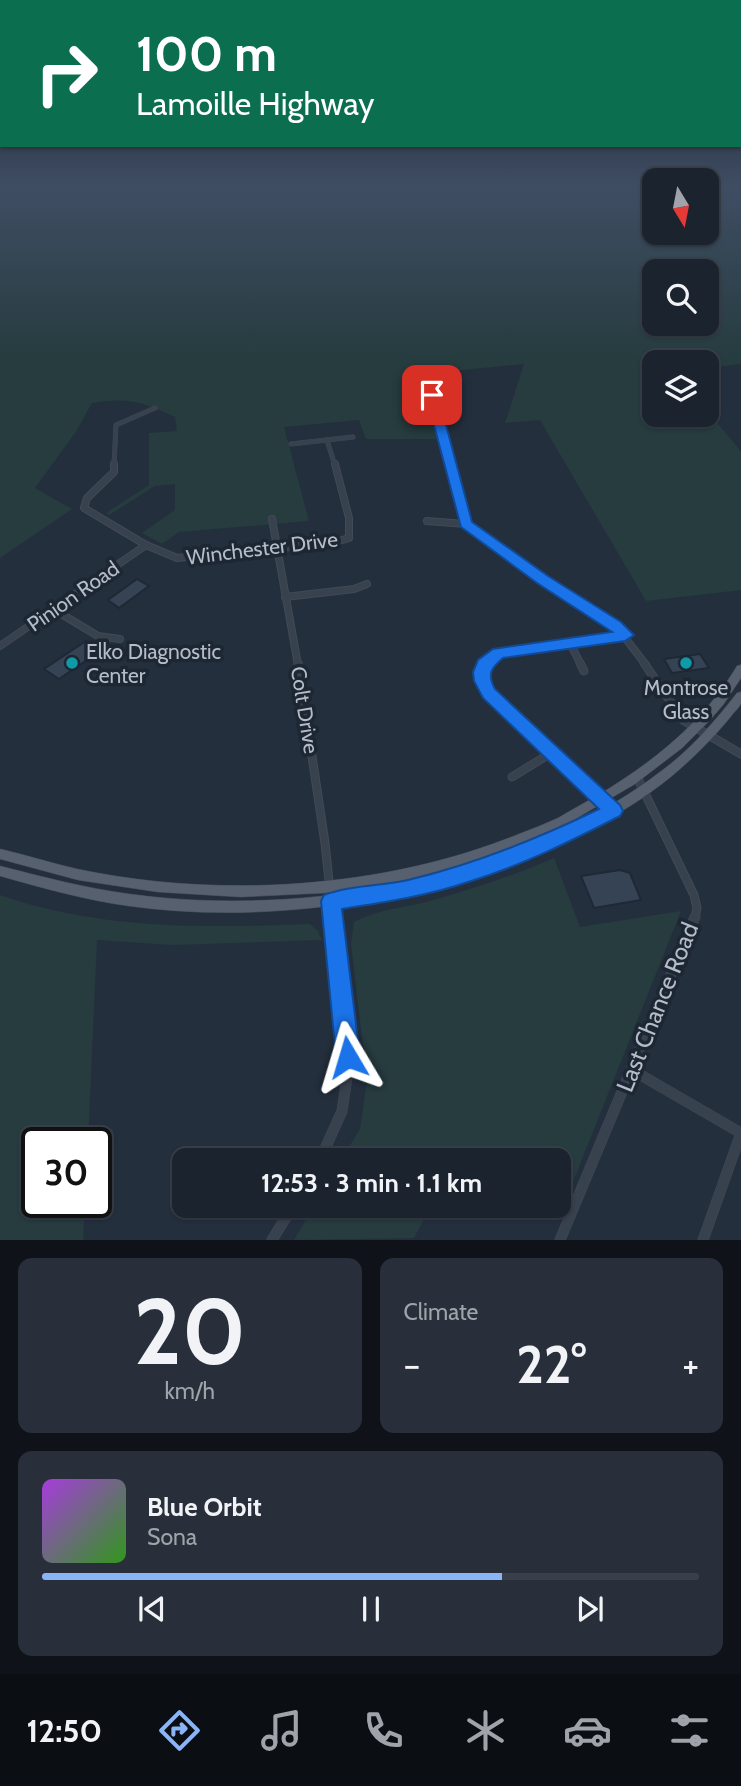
<!DOCTYPE html>
<html lang="en">
<head>
<meta charset="utf-8">
<style>
	body { margin:0; font-family:Cabin,sans-serif; background:#282f3a; color:#f1f3f6; height:100vh; display:flex; flex-direction:column; font-size:26px; white-space:nowrap }
	* { box-sizing:border-box; margin:0 }
	p { font-size:23px; color:#a0a4aa }
	.icon { flex:none; width:38px; height:38px; fill:none; stroke:currentColor; stroke-width:2; stroke-linecap:round; stroke-linejoin:round }
	.map { position:relative; height:1240px; overflow:hidden }
	.side { display:flex; flex-direction:column; gap:18px; padding:18px; background:#0f1319; flex:1 }
	.side>* { flex:none }
	.banner { position:absolute; left:0px; top:0px; width:742px; height:147px; box-shadow:0 2px 5px #0004,0 0 0 2px #39404a; background:#0b6e4f; color:#fff; overflow:hidden }
	.needle { width:46px; rotate:170deg }
	.tools { position:absolute; left:642px; top:168px; display:grid; gap:14px }
	.tools a { display:grid; place-items:center; width:77px; height:77px; border-radius:14px; background:#1b232e; box-shadow:0 2px 5px #0004,0 0 0 2px #39404a; font-size:35px }
	.speed { position:absolute; left:21px; top:1127px; display:flex; gap:14px; font-size:35px; font-weight:700; text-align:center }
	.speed>* { display:grid; place-content:center; width:91px; height:91px; border-radius:50%; background:#1b232e; box-shadow:0 2px 5px #0004,0 0 0 2px #39404a; line-height:1 }
	.speed .limit { border:4px solid #111; border-radius:10px; background:#fff; color:#111 }
	.pin { position:absolute; display:grid; place-items:center; width:60px; height:60px; color:#fff; margin:-30px; border-radius:14px; box-shadow:0 4px 10px #0006 }
	.me { position:absolute; width:77px; margin:-38px; rotate:353deg; stroke-linejoin:round; filter:drop-shadow(0 0 5px #0008) }
	.turn { display:flex; align-items:center; gap:24px; height:147px; padding:0 21px; font-size:32px }
	.turn .icon { width:91px; height:91px; stroke-width:2.5 }
	.turn b { display:block; font-size:49px; line-height:60px }
	.big { font-size:52px; font-weight:700; line-height:1.1 }
	.side .card { flex:1; display:flex; flex-direction:column; justify-content:center; gap:10px; min-width:0; padding:0 24px; border-radius:14px; background:#282f3a }
	.side .dial { align-items:center; gap:0 }
	.dial b { font-size:91px; line-height:1 }
	.song { display:flex; align-items:center; gap:21px }
	.cover { width:84px; height:84px; border-radius:10px; background:linear-gradient(135deg,hsl(280 70% 55%),hsl(110 70% 35%)) }
	.played { height:7px; border-radius:4px; background:linear-gradient(90deg,#8ab4f8 70%,#39404a 70%) }
	.keys { display:flex; justify-content:space-around; direction:ltr }
	.heat { display:flex; justify-content:space-between; align-items:center; font-size:38px; direction:ltr }
	.side .tiles { flex:1; display:grid; gap:18px; grid-template-columns:1fr 1fr }
	.card:last-child { grid-column:span 2 }
	.trip { position:absolute; left:172px; top:1148px; width:399px; height:70px; border-radius:14px; background:#1b232e; box-shadow:0 2px 5px #0004,0 0 0 2px #39404a; font-weight:700; line-height:70px; text-align:center }
	.tabs { display:flex; height:112px; justify-content:space-around; align-items:center; background:#0b0e12; color:#a0a4aa }
	.tabs .icon { width:49px; height:49px }
	.tabs .on { color:#8ab4f8 }
	.tabs b { font-size:32px; color:#f1f3f6 }
	.map>svg:first-child { display:block }
</style>
</head>
<body>
<div class="map">
<svg width="741" height="1240" viewBox="0 0 741 1240">
	<rect width="100%" height="100%" fill="#242f3e"/>
	<g fill="#263c3f" fill-rule="evenodd">
		<path d="M0,186H654V233H707V186H741V364L707,368V362H654V415H707V411L741,451V590L646,601L540,420L505,423L524,364L422,374L440,439H366L359,420L284,427L309,521L179,532L162,544L142,533L175,510V484L155,486L109,515L106,513L149,485V433L177,431L175,417C143,402 128,397 92,403L75,433L35,488L72,509L0,558ZM654,271H707V324H654Z"/>
		<path d="M554,858L580,927L681,911L566,1199L553,1221L531,1206H558V1160H468L458,1153L454,1160H341L360,1129L367,1081L351,943L354,922C375,910 403,908 426,902C470,890 512,876 554,858Z"/>
		<path d="M0,895C100,930 206,928 310,924L318,931L322,940L173,945L97,940L88,1143H37V1202H85L83,1240H0Z"/>
		<path d="M314,1206H431L414,1238L294,1240Z"/>
	</g>
	<g fill="#364354" stroke="#1f2835" stroke-width="2">
		<path d="M137,579L149,586L119,608L108,600Z"/>
		<path d="M86,641L100,651L59,679L44,669Z"/>
		<path d="M700,654L709,668L672,673L664,659Z"/>
		<path d="M620,870L630,873L641,900L594,908L581,876Z"/>
	</g>
	<g fill="none" stroke-linecap="round" stroke-linejoin="round">
		<g stroke="#414a57" stroke-width="5">
			<g id="minor-far3">
				<path d="M426,371L451,466"/>
				<path d="M327,440L335,466"/>
				<path d="M291,444L353,437"/>
				<path d="M114,466L116,425L155,408"/>
			</g>
		</g>
		<g stroke="#414a57" stroke-width="8">
			<g id="minor-far2">
				<path d="M114,464V472L87,498L84,508L146,545L177,558L332,543L349,538V518L335,464"/>
				<path d="M450,464L466,524L543,580L616,626L646,665"/>
				<path d="M272,519L298,665"/>
				<path d="M427,521L466,524"/>
				<path d="M285,597L354,589L367,584"/>
				<path d="M53,609L98,636L120,639"/>
				<path d="M570,643L581,665"/>
				<path d="M0,646L146,545"/>
				<path d="M485,665L498,653L625,635"/>
			</g>
		</g>
		<g stroke="#414a57" stroke-width="9">
			<g id="minor-far1">
				<path d="M298,663L325,843L333,918"/>
				<path d="M486,663L483,676L489,693L613,810"/>
				<path d="M580,663L584,671"/>
				<path d="M644,663L683,720L741,754"/>
				<path d="M512,777L551,753"/>
				<path d="M637,777L694,895L697,908L695,918"/>
			</g>
		</g>
		<g stroke="#414a57" stroke-width="11">
			<g id="minor">
				<path d="M632,1070L741,1133"/>
				<path d="M320,1160L342,1111L348,1071L333,917"/>
				<path d="M272,1240L293,1206"/>
				<path d="M560,1240L695,917"/>
				<path d="M703,1240L741,1133"/>
			</g>
		</g>
		<g stroke="#414a57" stroke-width="1">
			<g id="primary">
				<path d="M741,665V678L723,705L710,720L682,748L635,784L565,825L486,858L406,880L324,893L241,897L158,892L78,880L0,859V849C26,855 51,863 77,869C219,899 384,889 519,834C532,829 545,824 558,818C570,811 582,804 595,797C652,763 702,724 737,666Z"/>
				<path d="M741,692C741,696 741,699 741,703C740,707 734,712 732,715C716,735 699,752 680,769C629,814 564,844 500,866C381,906 254,923 129,906C85,900 43,888 0,876V866C43,877 85,888 129,894C305,918 521,880 664,769C692,748 715,721 737,693Z"/>
			</g>
		</g>
		<use href="#minor-far3" stroke="#38414e" stroke-width="4.5"/>
		<use href="#minor-far2" stroke="#38414e" stroke-width="6"/>
		<use href="#minor-far1" stroke="#38414e" stroke-width="7"/>
		<use href="#minor" stroke="#38414e" stroke-width="10"/>
		<use href="#primary" fill="#56606e" fill-rule="evenodd"/>
	</g>
	<linearGradient id="sky" x2="0" y2="1"><stop stop-color="#141a22"/><stop offset="0.52" stop-color="#3f4d63"/><stop offset="1" stop-color="#3f4d63" stop-opacity="0"/></linearGradient>
	<rect width="741" height="360" fill="url(#sky)"/>
	<path fill="#1a73e8" stroke="#114b97" stroke-width="2" d="M432,391L438,395L472,522L548,576L621,622L634,635L625,641L503,658C491,668 487,674 495,689L620,805L623,811L620,816C571,841 521,866 468,882C427,896 385,902 342,909L360,1057L356,1065L348,1069L339,1065L336,1057L321,901L324,895C350,885 381,886 408,880C475,864 537,839 599,809L483,698L474,681L473,672L478,660L493,649L612,632L537,583L461,527L426,395Z"/>
	<g fill="#0f9aa8" stroke="#1d2633" stroke-width="2.5">
		<circle cx="72" cy="663" r="7"/>
		<circle cx="686" cy="663" r="7"/>
	</g>
	<g text-anchor="middle" dominant-baseline="central" stroke-width="7" stroke-linejoin="round" paint-order="stroke">
		<g font-size="21" fill="#b4bcc9" stroke="#1d2633">
			<text transform="translate(262 548) rotate(-7)">Winchester Drive</text>
			<text transform="translate(73 596) rotate(-35)">Pinion Road</text>
			<text transform="translate(305 710) rotate(81)">Colt Drive</text>
		</g>
		<g font-size="21" fill="#b4bcc9" stroke="#1d2633" text-anchor="start">
			<text x="86" y="651">Elko Diagnostic<tspan x="86" dy="24">Center</tspan></text>
			<text x="686" y="687" text-anchor="middle">Montrose<tspan x="686" dy="24">Glass</tspan></text>
		</g>
		<g font-size="24" fill="#b4bcc9" stroke="#1d2633">
			<text transform="translate(657 1007) rotate(-68)">Last Chance Road</text>
		</g>
	</g>
</svg>
<div class="tools">
<a><svg class="needle" viewBox="-14 -14 28 28"><path d="M0-13l5 13h-10z" fill="#e53935"/><path d="M0 13l5-13h-10z" fill="#a0a4aa"/></svg></a>
<a><svg class="icon" aria-label="search" viewBox="0 0 24 24"><circle cx="10" cy="10" r="6"/><path d="M15 15l6 6"/></svg></a>
<a><svg class="icon" aria-label="layers" viewBox="0 0 24 24"><path d="M12 4l9 5-9 5-9-5zM3 14l9 5 9-5"/></svg></a>
</div>
<div class="speed"><div class="limit">30</div></div>
<div class="pin" style="left:432px;top:395px;background:#d93025"><svg class="icon" aria-label="arrive" viewBox="0 0 24 24"><path d="M6 21V4h12l-3 4 3 4H6"/></svg></div>
<svg class="me" style="left:348px;top:1057px" viewBox="-20 -20 40 40"><path d="M0-17L14 15 0 8-14 15z" fill="#1a73e8" stroke="#fff" stroke-width="4"/></svg>
<div class="trip">12:53 · 3 min · 1.1 km</div>
<div class="banner">
<div class="turn"><svg class="icon" aria-label="right" viewBox="0 0 24 24"><path d="M7 20v-9h11M14 6l5 5-5 5"/></svg><div><b>100 m</b>Lamoille Highway</div></div>
</div>
</div>
<section class="side">
<div class="tiles">
<div class="card dial"><b>20</b><p>km/h</p></div>
<div class="card"><p>Climate</p>
<div class="heat"><a>−</a><b class="big">22°</b><a>+</a></div>
</div>
<div class="card">
<div class="song"><i class="cover"></i><div><b>Blue Orbit</b><p>Sona</p></div></div>
<div class="played"></div>
<div class="keys"><svg class="icon" aria-label="previous" viewBox="0 0 24 24"><path d="M18 5L8 12l10 7zM5 5v14"/></svg><svg class="icon" aria-label="pause" viewBox="0 0 24 24"><path d="M8 5v14M16 5v14"/></svg><svg class="icon" aria-label="next" viewBox="0 0 24 24"><path d="M6 5l10 7-10 7zM19 5v14"/></svg></div>
</div>
</div>
</section>
<nav class="tabs">
<b>12:50</b>
<svg class="icon on" aria-label="directions" viewBox="0 0 24 24"><path d="M12 3l9 9-9 9-9-9zM9 14v-3h6M13 9l2 2-2 2"/></svg>
<svg class="icon" aria-label="music" viewBox="0 0 24 24"><path d="M9 18V5l10-2v13"/><circle cx="6" cy="18" r="3"/><circle cx="16" cy="16" r="3"/></svg>
<svg class="icon" aria-label="phone" viewBox="0 0 24 24"><path d="M5 4h4l2 5-3 2q2 4 5 5l2-3 5 2v4C11 20 4 13 5 4z"/></svg>
<svg class="icon" aria-label="climate" viewBox="0 0 24 24"><path d="M12 3v18M4 7l16 10M4 17L20 7"/></svg>
<svg class="icon" aria-label="car" viewBox="0 0 24 24"><path d="M5 17H2v-5l4-1 3-4h7l3 4 3 1v5h-3M9 17h6M6 11h13"/><circle cx="7" cy="17" r="2"/><circle cx="17" cy="17" r="2"/></svg>
<svg class="icon" aria-label="filters" viewBox="0 0 24 24"><path d="M4 7h16M4 17h16"/><circle cx="9" cy="7" r="2"/><circle cx="15" cy="17" r="2"/></svg>
</nav>
</body>
</html>
